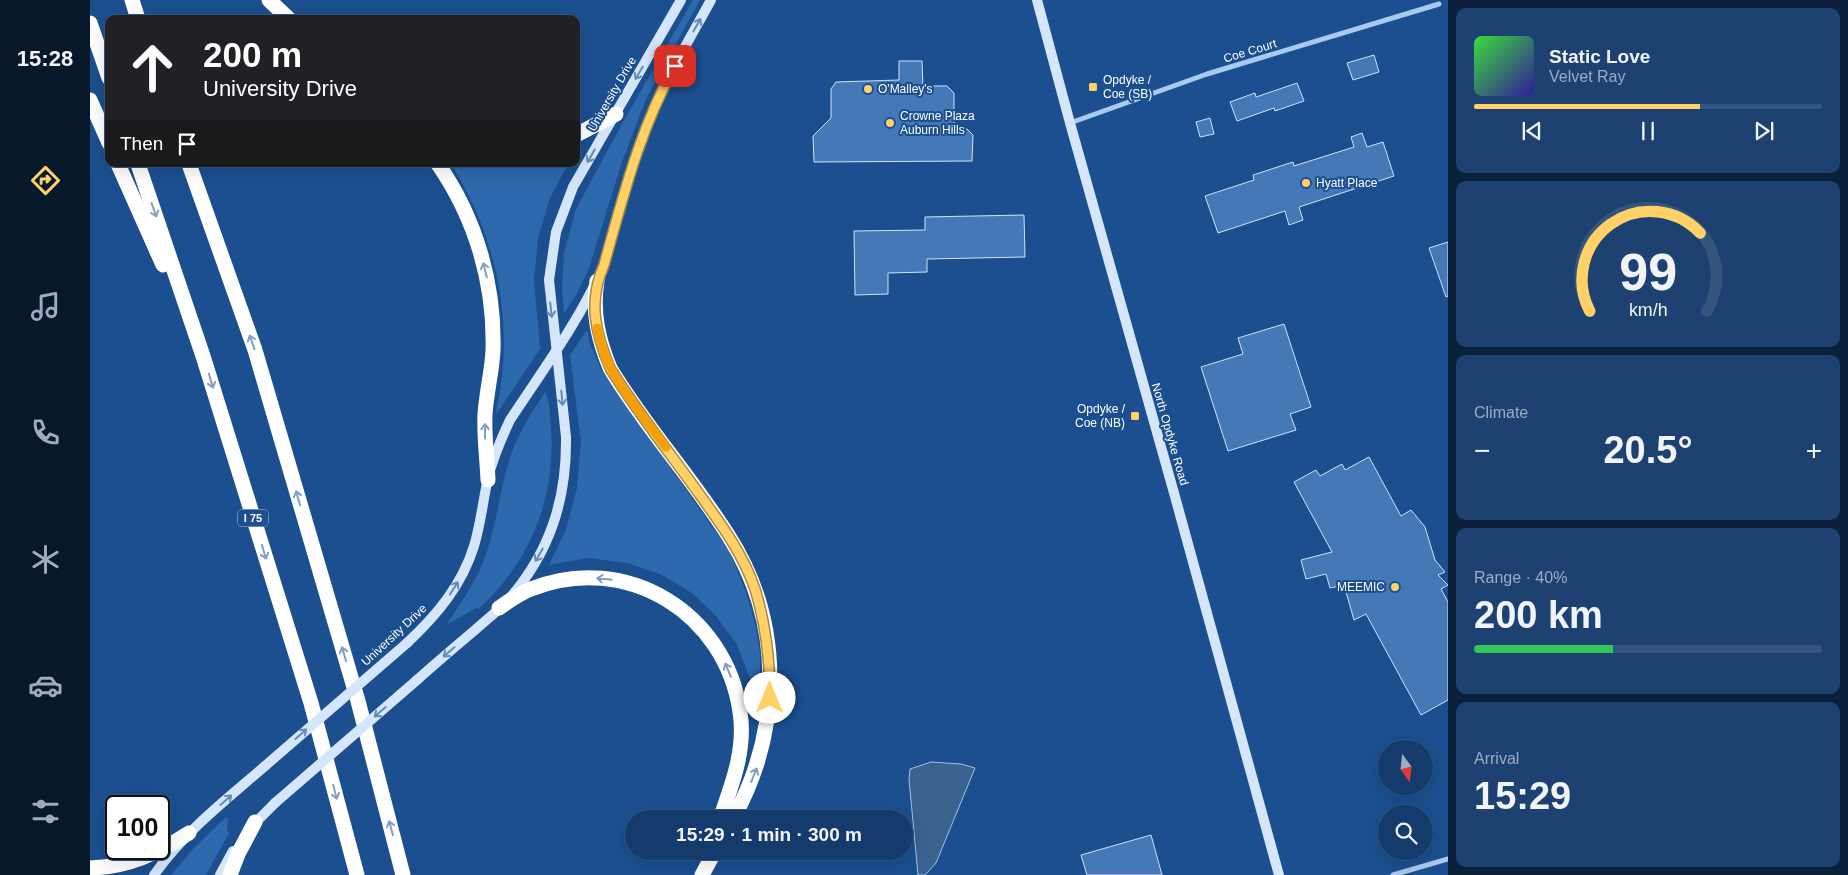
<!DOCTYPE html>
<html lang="en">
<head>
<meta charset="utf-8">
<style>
	body { margin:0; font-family:Arial,sans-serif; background:#1d4271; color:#f1f3f6; height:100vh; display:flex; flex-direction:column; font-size:19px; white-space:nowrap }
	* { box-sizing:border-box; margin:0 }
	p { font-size:16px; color:#9dadc1 }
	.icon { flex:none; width:28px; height:28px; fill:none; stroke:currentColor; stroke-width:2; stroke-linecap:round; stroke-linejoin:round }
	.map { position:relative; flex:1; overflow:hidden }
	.panel { display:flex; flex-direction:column; gap:8px; padding:8px; background:#0b203b; width:400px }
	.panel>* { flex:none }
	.guide { position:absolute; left:15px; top:15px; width:475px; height:152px; border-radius:10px; box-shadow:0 5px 20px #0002,0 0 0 1px #33557e; background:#202124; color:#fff; overflow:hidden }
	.needle { width:32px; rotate:165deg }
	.controls { position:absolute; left:1288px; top:740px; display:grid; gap:10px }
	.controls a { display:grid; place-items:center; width:55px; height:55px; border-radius:50%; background:#143b6b; box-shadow:0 5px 20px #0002,0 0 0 1px #33557e; font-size:25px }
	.speed { position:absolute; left:15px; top:795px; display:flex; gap:10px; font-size:25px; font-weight:700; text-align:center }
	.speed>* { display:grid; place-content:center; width:65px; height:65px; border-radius:50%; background:#143b6b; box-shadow:0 5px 20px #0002,0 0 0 1px #33557e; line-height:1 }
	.speed .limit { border:2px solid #111; border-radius:8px; background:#fff; color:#111 }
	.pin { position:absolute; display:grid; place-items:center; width:42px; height:42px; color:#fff; margin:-21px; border-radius:10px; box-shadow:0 2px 8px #0006 }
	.me { position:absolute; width:55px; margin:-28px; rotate:0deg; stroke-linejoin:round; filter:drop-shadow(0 0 4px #0008) }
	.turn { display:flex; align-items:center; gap:18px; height:105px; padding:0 15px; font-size:22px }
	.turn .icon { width:65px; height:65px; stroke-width:2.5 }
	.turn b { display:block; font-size:35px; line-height:42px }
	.then { display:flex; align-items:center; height:48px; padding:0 15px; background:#0003; gap:10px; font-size:19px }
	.big { font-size:38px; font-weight:600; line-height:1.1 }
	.panel .widget { flex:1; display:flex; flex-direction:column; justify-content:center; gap:8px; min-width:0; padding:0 18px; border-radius:10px; background:#1d4271 }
	.panel .dial { align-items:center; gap:0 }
	.dial svg { height:130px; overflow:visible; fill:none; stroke:#33557e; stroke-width:7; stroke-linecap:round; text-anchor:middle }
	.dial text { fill:#f1f3f6; stroke:none }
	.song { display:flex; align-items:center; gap:15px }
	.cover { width:60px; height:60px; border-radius:8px; background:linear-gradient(135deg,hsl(120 70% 55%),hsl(250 70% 35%)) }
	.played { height:5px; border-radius:2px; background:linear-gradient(90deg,#ffd166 65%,#33557e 65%) }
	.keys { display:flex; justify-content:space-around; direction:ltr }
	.heat { display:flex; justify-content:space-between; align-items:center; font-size:28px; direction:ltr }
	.charge { height:8px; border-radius:4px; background:linear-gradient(90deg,#34c759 40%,#33557e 0) }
	.trip { position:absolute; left:535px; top:810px; width:288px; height:50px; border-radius:25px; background:#143b6b; box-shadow:0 5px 20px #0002,0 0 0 1px #33557e; font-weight:600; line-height:50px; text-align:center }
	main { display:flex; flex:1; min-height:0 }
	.dock { display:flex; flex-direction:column; width:90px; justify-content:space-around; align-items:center; background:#08182b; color:#9dadc1 }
	.dock .icon { width:35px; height:35px }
	.dock .selected { color:#ffd166 }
	.dock b { font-size:22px; color:#f1f3f6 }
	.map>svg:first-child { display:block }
</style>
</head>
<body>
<main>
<nav class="dock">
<b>15:28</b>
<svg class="icon selected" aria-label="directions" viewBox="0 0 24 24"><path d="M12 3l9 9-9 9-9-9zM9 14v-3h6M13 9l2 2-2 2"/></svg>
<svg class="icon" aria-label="music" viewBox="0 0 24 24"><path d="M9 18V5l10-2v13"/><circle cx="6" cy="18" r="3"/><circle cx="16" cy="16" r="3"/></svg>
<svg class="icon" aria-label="phone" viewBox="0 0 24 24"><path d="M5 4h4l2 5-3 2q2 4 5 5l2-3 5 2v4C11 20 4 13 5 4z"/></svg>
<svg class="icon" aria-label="climate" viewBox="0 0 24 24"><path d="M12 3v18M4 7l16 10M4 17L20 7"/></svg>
<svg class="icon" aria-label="car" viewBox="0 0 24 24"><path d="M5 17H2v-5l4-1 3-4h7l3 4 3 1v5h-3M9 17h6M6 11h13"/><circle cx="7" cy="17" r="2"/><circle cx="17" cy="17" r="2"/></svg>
<svg class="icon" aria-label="filters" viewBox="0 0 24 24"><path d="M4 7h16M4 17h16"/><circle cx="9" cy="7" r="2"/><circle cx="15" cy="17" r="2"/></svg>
</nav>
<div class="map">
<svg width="1358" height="875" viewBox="0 0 1358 875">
	<rect width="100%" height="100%" fill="#1b4f8f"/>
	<g fill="#2e69ad">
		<path d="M603,0H610L556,99L532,162L499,268L484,299L474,313L472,290L474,253L486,209L533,122Z"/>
		<path d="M361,164H393L415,167L442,164H478L460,198L448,238L444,280L450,349L407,413L406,411C426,326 407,237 361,164Z"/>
		<path d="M497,330L500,344L512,371L638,549C654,584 667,618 670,656C671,670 668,685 668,699L646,643L625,615L602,593L570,574L537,563L498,558L459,565L475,532L487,488L491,442L480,355Z"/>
		<path d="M455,392C460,400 460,418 461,429C466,498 440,563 388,609L386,608L358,624L357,623C374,599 391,574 399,545C408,515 411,482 422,452C430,430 443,411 455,392Z"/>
		<path d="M136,817L138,819L137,831L139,833L116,875H81L103,849Z"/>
	</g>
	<path fill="#3c6290" stroke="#9cc4f0" d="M841,762L871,764L885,768L846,863L835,875H828L819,779L820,769Z"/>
	<g fill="#4478b7" stroke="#cfe3fa">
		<path d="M1284,55L1289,72L1263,80L1257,63Z"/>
		<path d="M809,61H832L833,86H857L864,93V129H877L883,135L882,161L724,162L723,136L741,118V89L746,82L809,80Z"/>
		<path d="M1207,83L1214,101L1185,111L1184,108L1147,121L1140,102L1165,93L1166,97Z"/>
		<path d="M1120,118L1124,134L1110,137L1106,122Z"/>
		<path d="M1272,133L1277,147L1293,142L1304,176L1209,207L1213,220L1199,225L1195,211L1128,233L1115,196L1164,180L1163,175L1203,162L1204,166L1264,147L1261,137Z"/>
		<path d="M934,215L935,257L837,259V272L798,273V294L765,295L764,231L835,230V217Z"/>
		<path d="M1358,242V296L1356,297L1339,248Z"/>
		<path d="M1194,324L1221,407L1200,414L1206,430L1138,451L1111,367L1153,354L1148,338Z"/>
		<path d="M1279,457L1311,516L1321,510L1335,527L1345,560L1355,572L1348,575L1358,585L1351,589L1358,602V700L1331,715L1276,614L1264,620L1254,585L1240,588L1236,574L1216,579L1211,560L1242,552L1204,482L1226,470L1230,476L1252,464L1255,470Z"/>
		<path d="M1061,835L1072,875H997L991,855Z"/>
	</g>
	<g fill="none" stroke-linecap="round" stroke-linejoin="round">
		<g stroke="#a9c9ee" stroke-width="5">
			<path d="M980,123L1117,74L1349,4"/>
			<path d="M1303,875L1358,859"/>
		</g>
		<g stroke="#d6e6fa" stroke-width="10">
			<path d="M947,0L980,123L1084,493L1189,875"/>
			<path d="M317,643C347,615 372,585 384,546C391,523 393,500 398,478C403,458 411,439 420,420C453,370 490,320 514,265C529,209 543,154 567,101C583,66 603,33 621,0"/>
			<path d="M327,680C346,663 366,646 385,630C396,620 409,610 419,599C460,552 477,499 476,437L459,280L466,232L483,187L591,0"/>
			<path d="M161,827L185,803"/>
			<path d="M64,875C94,832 136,800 175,766"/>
			<path d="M130,875L143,851"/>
		</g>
		<g stroke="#fff" stroke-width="15">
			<path d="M42,0L48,19"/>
			<path d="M179,0L199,19"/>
			<path d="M0,23L19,78"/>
			<path d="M0,100L19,143"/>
			<path d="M486,135L526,114"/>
			<path d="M28,164L73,265"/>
			<path d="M48,164L113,356L221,703L267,875"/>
			<path d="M99,164L165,350L268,701L313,875"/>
			<path d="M348,164C386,219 405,284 403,351C402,372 396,394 395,415C394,437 397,458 398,480"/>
			<path d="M507,281C502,312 508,339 520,368C555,426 601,477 638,535C694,622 692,730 643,819"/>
			<path d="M409,608C419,601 430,593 441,589C536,551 636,613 650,712C656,750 642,784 630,819"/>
			<path d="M0,868C38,867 68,853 99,833"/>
			<path d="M140,875L148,854L165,822"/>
			<path d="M612,875L625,851"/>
		</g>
		<g stroke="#d6e6fa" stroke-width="10">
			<path d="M175,766L317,643"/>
			<path d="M185,803L327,680"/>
		</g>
	</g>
	<defs><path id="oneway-shaft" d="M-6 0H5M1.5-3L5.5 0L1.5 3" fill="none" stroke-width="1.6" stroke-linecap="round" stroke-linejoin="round" transform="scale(1.25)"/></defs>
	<g stroke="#668bba">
		<use href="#oneway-shaft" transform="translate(607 25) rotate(-61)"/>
		<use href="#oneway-shaft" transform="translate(549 73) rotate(120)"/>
		<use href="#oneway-shaft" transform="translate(501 156) rotate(120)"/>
		<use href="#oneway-shaft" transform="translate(461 310) rotate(84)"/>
		<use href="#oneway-shaft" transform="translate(472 398) rotate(84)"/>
		<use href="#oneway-shaft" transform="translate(449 555) rotate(120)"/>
		<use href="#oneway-shaft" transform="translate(364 588) rotate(-58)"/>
		<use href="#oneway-shaft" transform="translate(359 652) rotate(139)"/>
		<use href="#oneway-shaft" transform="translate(290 712) rotate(139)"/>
		<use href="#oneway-shaft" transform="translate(211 734) rotate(-41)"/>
		<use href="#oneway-shaft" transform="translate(136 800) rotate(-41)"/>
	</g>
	<g stroke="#829ec1">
		<use href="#oneway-shaft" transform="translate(64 210) rotate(71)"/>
		<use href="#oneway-shaft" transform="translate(395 270) rotate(-104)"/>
		<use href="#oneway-shaft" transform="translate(162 342) rotate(-109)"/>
		<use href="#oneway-shaft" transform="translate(121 381) rotate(73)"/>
		<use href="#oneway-shaft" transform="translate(395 431) rotate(-90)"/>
		<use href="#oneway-shaft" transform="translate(208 498) rotate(-106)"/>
		<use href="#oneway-shaft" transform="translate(174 552) rotate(73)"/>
		<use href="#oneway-shaft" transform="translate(514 579) rotate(-174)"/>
		<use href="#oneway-shaft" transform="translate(254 654) rotate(-106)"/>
		<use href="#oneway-shaft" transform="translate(638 670) rotate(-113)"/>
		<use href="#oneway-shaft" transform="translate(664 775) rotate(-68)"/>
		<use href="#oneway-shaft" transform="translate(245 792) rotate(75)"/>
		<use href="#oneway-shaft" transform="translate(301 828) rotate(-105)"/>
	</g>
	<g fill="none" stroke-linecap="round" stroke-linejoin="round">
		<g stroke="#a68842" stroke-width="12">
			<path id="route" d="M585,66C550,128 533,197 514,265C498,301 505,332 520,368C547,412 580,453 610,495C631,524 653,554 665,589C676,625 680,661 680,698"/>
		</g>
		<use href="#route" stroke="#ffd166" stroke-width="9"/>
		<path stroke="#f59e0b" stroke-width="9" d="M507,328C515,374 549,410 576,447"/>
	</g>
	<g fill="#ffd166" stroke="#1b4f8f" stroke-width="2">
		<rect x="998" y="82" width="10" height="10" rx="2.5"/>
		<circle cx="778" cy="89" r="5"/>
		<circle cx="800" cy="123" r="5"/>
		<circle cx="1216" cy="183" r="5"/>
		<rect x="1040" y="411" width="10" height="10" rx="2.5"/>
		<circle cx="1305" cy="587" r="5"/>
	</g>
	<g text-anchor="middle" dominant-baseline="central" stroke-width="4" stroke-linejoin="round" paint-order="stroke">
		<rect fill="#1b4f8f" stroke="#bbcadd" stroke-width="1" x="148" y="509.5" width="30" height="17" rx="4"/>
		<g font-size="11" font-weight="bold" fill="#fff">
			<text x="163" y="518">I 75</text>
		</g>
		<g font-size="12" fill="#fff" stroke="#1b4f8f">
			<text transform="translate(1160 51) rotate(-17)">Coe Court</text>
			<text transform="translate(522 94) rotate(-60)">University Drive</text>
			<text transform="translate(1080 434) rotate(74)">North Opdyke Road</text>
			<text transform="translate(304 635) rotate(-43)">University Drive</text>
		</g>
		<g font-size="12" fill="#fff" stroke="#1b4f8f" text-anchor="start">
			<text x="1013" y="80">Opdyke /<tspan x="1013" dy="14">Coe (SB)</tspan></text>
			<text x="788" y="89">O'Malley's</text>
			<text x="810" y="116">Crowne Plaza<tspan x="810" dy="14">Auburn Hills</tspan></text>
			<text x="1226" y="183">Hyatt Place</text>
			<text x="1035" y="409" text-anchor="end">Opdyke /<tspan x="1035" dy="14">Coe (NB)</tspan></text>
			<text x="1295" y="587" text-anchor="end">MEEMIC</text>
		</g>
	</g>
</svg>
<div class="controls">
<a><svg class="needle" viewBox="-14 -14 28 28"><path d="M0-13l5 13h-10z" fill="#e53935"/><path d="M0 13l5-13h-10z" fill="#9dadc1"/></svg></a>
<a><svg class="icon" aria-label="search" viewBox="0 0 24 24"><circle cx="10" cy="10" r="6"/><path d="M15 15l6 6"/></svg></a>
</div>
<div class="speed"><div class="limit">100</div></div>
<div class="pin" style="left:585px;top:66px;background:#d93025"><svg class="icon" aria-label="arrive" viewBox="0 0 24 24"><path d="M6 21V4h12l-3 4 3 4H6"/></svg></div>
<svg class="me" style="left:680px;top:698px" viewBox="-20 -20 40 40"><circle r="19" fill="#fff"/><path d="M0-13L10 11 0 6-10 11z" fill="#ffd166"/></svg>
<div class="trip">15:29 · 1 min · 300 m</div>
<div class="guide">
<div class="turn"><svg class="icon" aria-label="ahead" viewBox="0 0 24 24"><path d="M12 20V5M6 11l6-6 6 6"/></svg><div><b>200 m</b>University Drive</div></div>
<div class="then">Then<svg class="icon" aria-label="arrive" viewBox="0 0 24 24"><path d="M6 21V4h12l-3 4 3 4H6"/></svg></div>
</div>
</div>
<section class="panel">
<div class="widget">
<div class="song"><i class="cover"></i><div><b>Static Love</b><p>Velvet Ray</p></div></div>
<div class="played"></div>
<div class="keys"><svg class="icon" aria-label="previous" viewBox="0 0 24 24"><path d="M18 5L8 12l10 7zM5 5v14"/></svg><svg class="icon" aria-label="pause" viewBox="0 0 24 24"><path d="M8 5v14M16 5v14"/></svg><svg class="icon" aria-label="next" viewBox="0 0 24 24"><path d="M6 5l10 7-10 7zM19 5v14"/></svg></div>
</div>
<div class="widget dial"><svg viewBox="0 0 100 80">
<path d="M14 69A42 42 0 1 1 86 69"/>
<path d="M14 69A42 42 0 0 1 82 21" stroke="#ffd166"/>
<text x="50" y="56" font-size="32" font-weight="700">99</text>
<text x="50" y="72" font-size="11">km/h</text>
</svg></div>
<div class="widget"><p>Climate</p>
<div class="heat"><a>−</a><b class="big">20.5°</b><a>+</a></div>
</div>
<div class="widget"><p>Range · 40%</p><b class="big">200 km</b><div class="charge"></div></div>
<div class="widget"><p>Arrival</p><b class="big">15:29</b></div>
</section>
</main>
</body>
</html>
